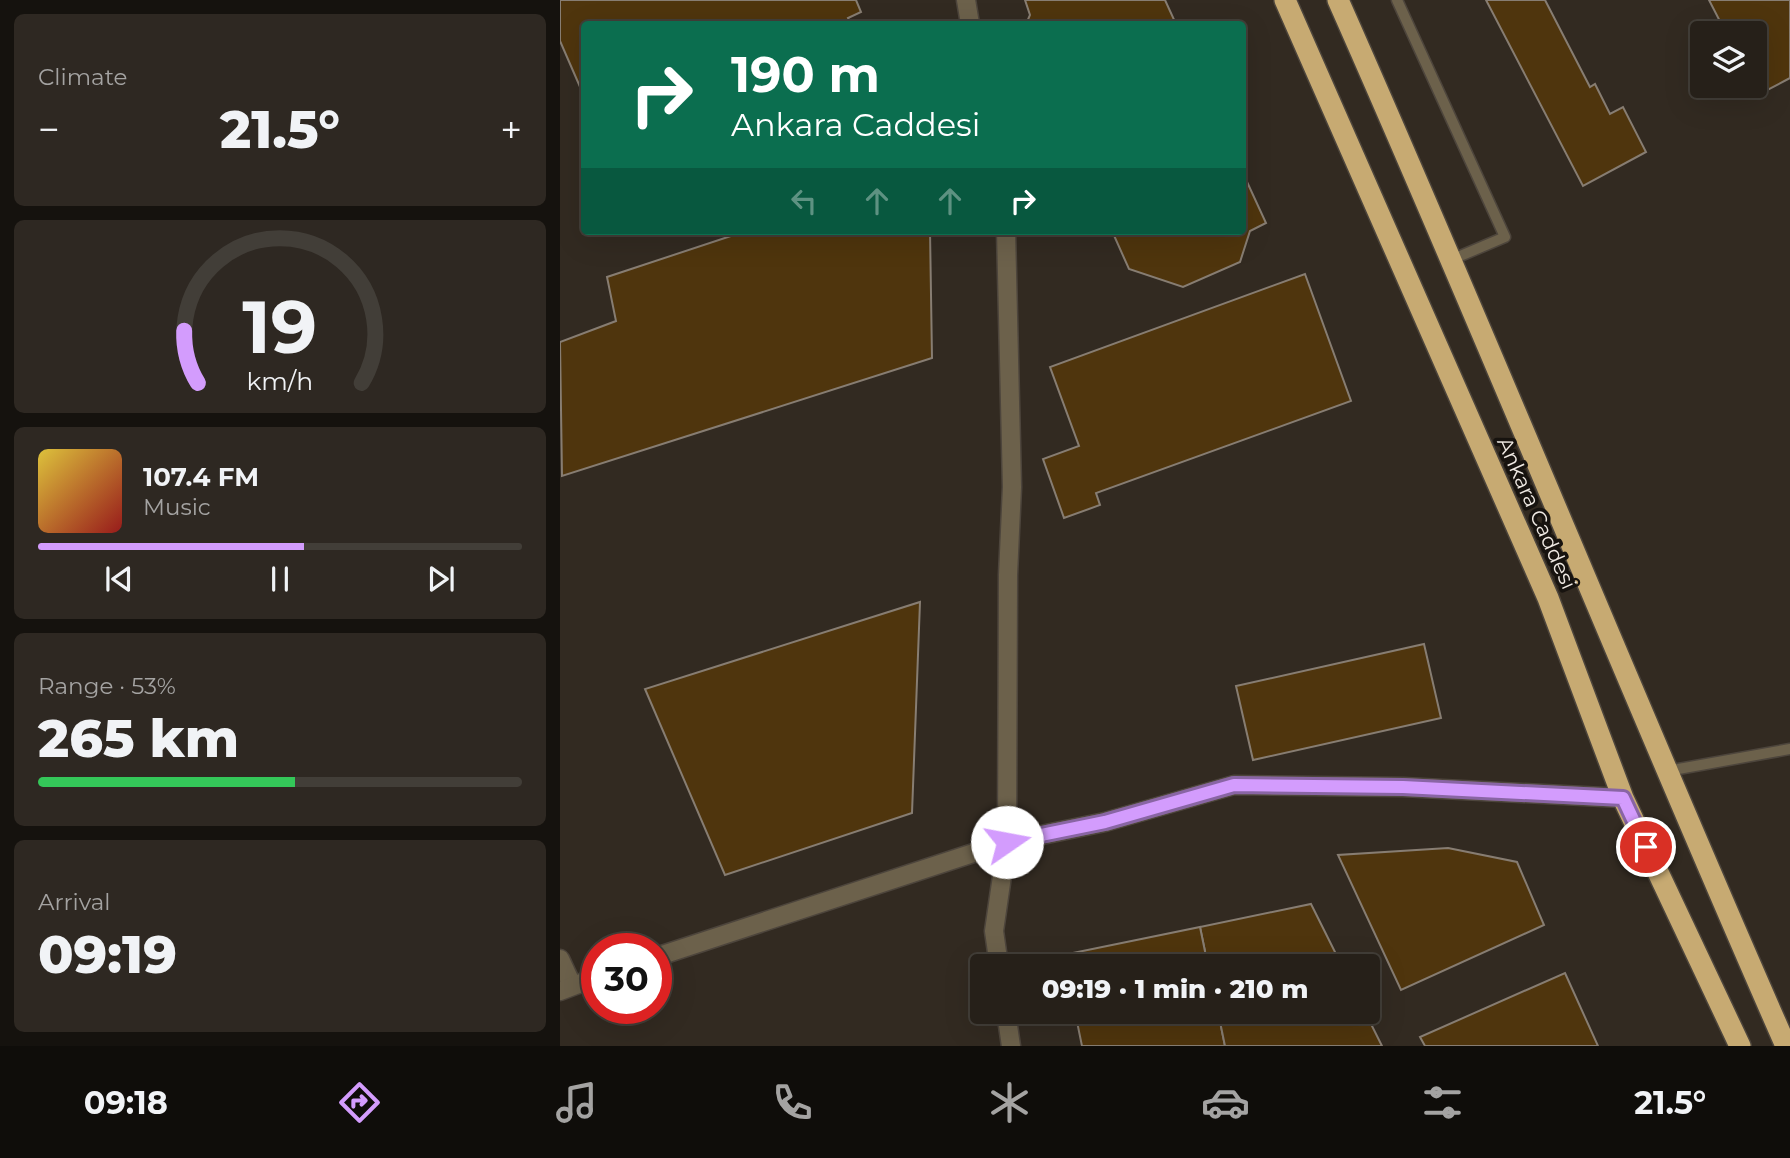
<!DOCTYPE html>
<html lang="en">
<head>
<meta charset="utf-8">
<style>
	body { margin:0; font-family:Montserrat,sans-serif; background:#2e2822; color:#f1f3f6; height:100vh; display:flex; flex-direction:column; font-size:26px; white-space:nowrap }
	* { box-sizing:border-box; margin:0 }
	p { font-size:23px; color:#a4a3a2 }
	.icon { flex:none; width:38px; height:38px; fill:none; stroke:currentColor; stroke-width:2; stroke-linecap:round; stroke-linejoin:round }
	.map { position:relative; flex:1; overflow:hidden }
	.drawer { display:flex; flex-direction:column; gap:14px; padding:14px; background:#15120e; width:560px }
	.drawer>* { flex:none }
	.top-card { position:absolute; left:21px; top:21px; width:665px; height:214px; border-radius:7px; box-shadow:0 7px 28px #0002,0 0 0 2px #423e38; background:#0b6e4f; color:#fff; overflow:hidden }
	.buttons { position:absolute; left:1130px; top:21px; display:grid; gap:14px }
	.buttons a { display:grid; place-items:center; width:77px; height:77px; border-radius:7px; background:#262019; box-shadow:0 7px 28px #0002,0 0 0 2px #423e38; font-size:35px }
	.speed { position:absolute; left:21px; top:933px; display:flex; gap:14px; font-size:35px; font-weight:700; text-align:center }
	.speed>* { display:grid; place-content:center; width:91px; height:91px; border-radius:50%; background:#262019; box-shadow:0 7px 28px #0002,0 0 0 2px #423e38; line-height:1 }
	.speed .limit { border:10px solid #d22; background:#fff; color:#111 }
	.pin { position:absolute; display:grid; place-items:center; width:60px; height:60px; color:#fff; margin:-30px; border:4px solid #fff; border-radius:50%; box-shadow:0 2px 7px #0007 }
	.me { position:absolute; width:77px; margin:-38px; rotate:78deg; stroke-linejoin:round; filter:drop-shadow(0 0 5px #0008) }
	.turn { display:flex; align-items:center; gap:24px; height:147px; padding:0 35px; font-size:32px }
	.turn .icon { width:91px; height:91px; stroke-width:2.5 }
	.turn b { display:block; font-size:49px; line-height:60px }
	.lanes { display:flex; align-items:center; height:66px; padding:0 35px; background:#0003; justify-content:center; gap:35px; direction:ltr }
	.lanes .off { opacity:.35 }
	.big { font-size:52px; font-weight:800; line-height:1.1 }
	.drawer .widget { flex:1; display:flex; flex-direction:column; justify-content:center; gap:10px; min-width:0; padding:0 24px; border-radius:10px; background:#2e2822 }
	.drawer .dial { align-items:center; gap:0 }
	.dial svg { height:182px; overflow:visible; fill:none; stroke:#423e38; stroke-width:7; stroke-linecap:round; text-anchor:middle }
	.dial text { fill:#f1f3f6; stroke:none }
	.song { display:flex; align-items:center; gap:21px }
	.cover { width:84px; height:84px; border-radius:10px; background:linear-gradient(135deg,hsl(50 70% 55%),hsl(0 70% 35%)) }
	.played { height:7px; border-radius:4px; background:linear-gradient(90deg,#d39cfd 55%,#423e38 55%) }
	.keys { display:flex; justify-content:space-around; direction:ltr }
	.heat { display:flex; justify-content:space-between; align-items:center; font-size:38px; direction:ltr }
	.charge { height:10px; border-radius:5px; background:linear-gradient(90deg,#34c759 53%,#423e38 0) }
	.trip { position:absolute; left:410px; top:954px; width:410px; height:70px; border-radius:7px; background:#262019; box-shadow:0 7px 28px #0002,0 0 0 2px #423e38; font-weight:800; line-height:70px; text-align:center }
	.tabs { display:flex; height:112px; justify-content:space-around; align-items:center; background:#0f0d0a; color:#a4a3a2 }
	.tabs .icon { width:49px; height:49px }
	.tabs .on { color:#d39cfd }
	.tabs b { font-size:32px; color:#f1f3f6 }
	main { display:flex; flex:1; min-height:0 }
	.map>svg:first-child { display:block }
</style>
</head>
<body>
<main>
<section class="drawer">
<div class="widget"><p>Climate</p>
<div class="heat"><a>−</a><b class="big">21.5°</b><a>+</a></div>
</div>
<div class="widget dial"><svg viewBox="0 0 100 80">
<path d="M14 69A42 42 0 1 1 86 69"/>
<path d="M14 69A42 42 0 0 1 8 46" stroke="#d39cfd"/>
<text x="50" y="56" font-size="32" font-weight="700">19</text>
<text x="50" y="72" font-size="11">km/h</text>
</svg></div>
<div class="widget">
<div class="song"><i class="cover"></i><div><b>107.4 FM</b><p>Music</p></div></div>
<div class="played"></div>
<div class="keys"><svg class="icon" aria-label="previous" viewBox="0 0 24 24"><path d="M18 5L8 12l10 7zM5 5v14"/></svg><svg class="icon" aria-label="pause" viewBox="0 0 24 24"><path d="M8 5v14M16 5v14"/></svg><svg class="icon" aria-label="next" viewBox="0 0 24 24"><path d="M6 5l10 7-10 7zM19 5v14"/></svg></div>
</div>
<div class="widget"><p>Range · 53%</p><b class="big">265 km</b><div class="charge"></div></div>
<div class="widget"><p>Arrival</p><b class="big">09:19</b></div>
</section>
<div class="map">
<svg width="1230" height="1046" viewBox="0 0 1230 1046">
	<rect width="100%" height="100%" fill="#322a21"/>
	<g fill="#4f350d" stroke="#877d72" stroke-width="2">
		<path d="M0,0H296L301,12L288,18L291,24H24V96L0,41Z"/>
		<path d="M465,0H605L616,24H466L470,15Z"/>
		<path d="M926,0H985L1030,87L1035,84L1050,114L1063,107L1086,152L1023,186Z"/>
		<path d="M1149,0H1230V78L1198,95L1193,86L1195,33H1166Z"/>
		<path d="M682,171L706,223L690,231L680,262L623,287L569,269L552,231H682Z"/>
		<path d="M186,231H370L372,358L2,476L0,342L56,321L47,277Z"/>
		<path d="M745,274L791,401L536,493L540,505L504,518L483,459L519,446L490,367Z"/>
		<path d="M360,602L352,813L165,875L85,689Z"/>
		<path d="M864,644L881,718L693,760L676,686Z"/>
		<path d="M888,848L957,862L984,925L841,990L778,855Z"/>
		<path d="M751,904L782,966H648L640,927Z"/>
		<path d="M640,927L648,966H506L503,955Z"/>
		<path d="M1005,973L1038,1046H865L860,1037Z"/>
		<path d="M515,1012H658L665,1046H522Z"/>
		<path d="M658,1012H805L822,1046H665Z"/>
	</g>
	<g fill="none" stroke-linecap="round" stroke-linejoin="round">
		<g stroke="#4d453c" stroke-width="13">
			<g id="lane">
				<path d="M837,0L945,237L893,259"/>
				<path d="M1107,771L1230,749"/>
			</g>
		</g>
		<g stroke="#4d453c" stroke-width="21">
			<g id="street">
				<path d="M406,0L410,24"/>
				<path d="M96,957L447,842L545,822L674,785L843,787L1063,798"/>
				<path d="M0,959L12,985"/>
				<path d="M439,966L434,931L447,842L448,575L452,487L446,231"/>
				<path d="M0,991L37,977"/>
				<path d="M446,1012L451,1046"/>
			</g>
		</g>
		<g stroke="#4d453c" stroke-width="24">
			<g id="highway">
				<path d="M725,0L988,598L1063,798L1180,1046"/>
				<path d="M778,0C932,347 1073,699 1226,1046"/>
			</g>
		</g>
		<use href="#lane" stroke="#6c614b" stroke-width="10"/>
		<use href="#street" stroke="#6c614b" stroke-width="18"/>
		<use href="#highway" stroke="#c7aa72" stroke-width="21"/>
	</g>
	<g fill="none" stroke-linecap="round" stroke-linejoin="round">
		<g stroke="#8965a4" stroke-width="18">
			<path id="route" d="M447,842L545,822L674,785L843,787L1063,798L1086,847"/>
		</g>
		<use href="#route" stroke="#d39cfd" stroke-width="12"/>
	</g>
	<g text-anchor="middle" dominant-baseline="central" stroke-width="7" stroke-linejoin="round" paint-order="stroke">
		<g font-size="21" fill="#f0eae4" stroke="#17130f">
			<text transform="translate(977 513) rotate(66)">Ankara Caddesi</text>
		</g>
	</g>
</svg>
<div class="buttons">
<a><svg class="icon" aria-label="layers" viewBox="0 0 24 24"><path d="M12 4l9 5-9 5-9-5zM3 14l9 5 9-5"/></svg></a>
</div>
<div class="speed"><div class="limit">30</div></div>
<div class="pin" style="left:1086px;top:847px;background:#d93025"><svg class="icon" aria-label="arrive" viewBox="0 0 24 24"><path d="M6 21V4h12l-3 4 3 4H6"/></svg></div>
<svg class="me" style="left:447px;top:842px" viewBox="-20 -20 40 40"><circle r="19" fill="#fff"/><path d="M0-13L10 11 0 6-10 11z" fill="#d39cfd"/></svg>
<div class="trip">09:19 · 1 min · 210 m</div>
<div class="top-card">
<div class="turn"><svg class="icon" aria-label="right" viewBox="0 0 24 24"><path d="M7 20v-9h11M14 6l5 5-5 5"/></svg><div><b>190 m</b>Ankara Caddesi</div></div>
<div class="lanes"><svg class="icon off" aria-label="left" viewBox="0 0 24 24"><path d="M17 20v-9H6M10 6l-5 5 5 5"/></svg><svg class="icon off" aria-label="ahead" viewBox="0 0 24 24"><path d="M12 20V5M6 11l6-6 6 6"/></svg><svg class="icon off" aria-label="ahead" viewBox="0 0 24 24"><path d="M12 20V5M6 11l6-6 6 6"/></svg><svg class="icon" aria-label="right" viewBox="0 0 24 24"><path d="M7 20v-9h11M14 6l5 5-5 5"/></svg></div>
</div>
</div>
</main>
<nav class="tabs">
<b>09:18</b>
<svg class="icon on" aria-label="directions" viewBox="0 0 24 24"><path d="M12 3l9 9-9 9-9-9zM9 14v-3h6M13 9l2 2-2 2"/></svg>
<svg class="icon" aria-label="music" viewBox="0 0 24 24"><path d="M9 18V5l10-2v13"/><circle cx="6" cy="18" r="3"/><circle cx="16" cy="16" r="3"/></svg>
<svg class="icon" aria-label="phone" viewBox="0 0 24 24"><path d="M5 4h4l2 5-3 2q2 4 5 5l2-3 5 2v4C11 20 4 13 5 4z"/></svg>
<svg class="icon" aria-label="climate" viewBox="0 0 24 24"><path d="M12 3v18M4 7l16 10M4 17L20 7"/></svg>
<svg class="icon" aria-label="car" viewBox="0 0 24 24"><path d="M5 17H2v-5l4-1 3-4h7l3 4 3 1v5h-3M9 17h6M6 11h13"/><circle cx="7" cy="17" r="2"/><circle cx="17" cy="17" r="2"/></svg>
<svg class="icon" aria-label="filters" viewBox="0 0 24 24"><path d="M4 7h16M4 17h16"/><circle cx="9" cy="7" r="2"/><circle cx="15" cy="17" r="2"/></svg>
<b>21.5°</b>
</nav>
</body>
</html>
